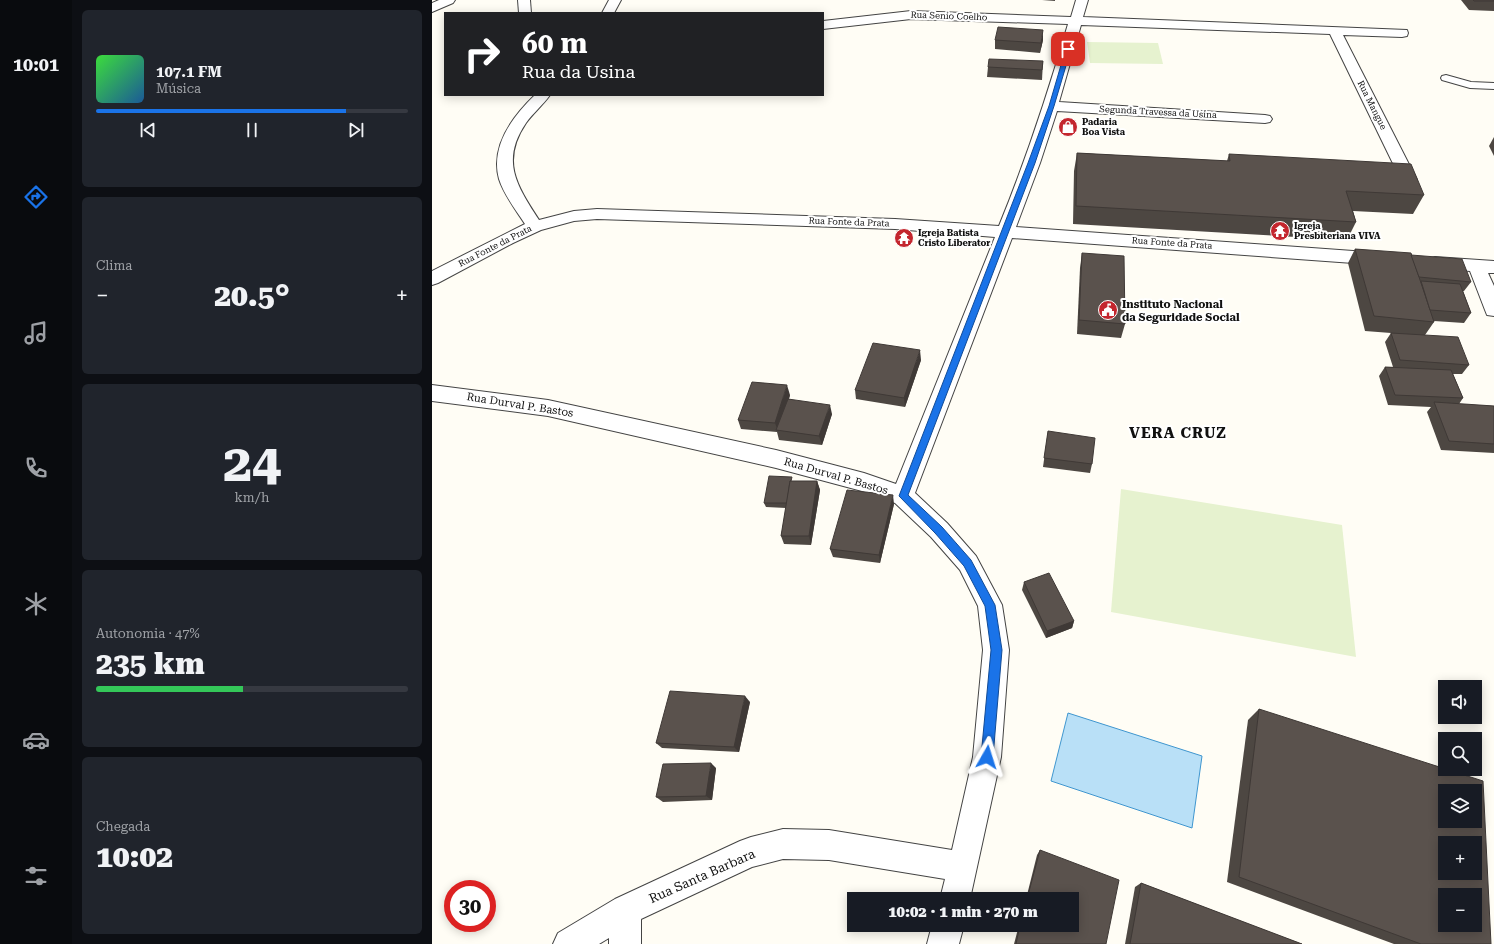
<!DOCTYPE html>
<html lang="pt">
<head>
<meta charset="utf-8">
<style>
	body { margin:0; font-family:"Roboto Serif",serif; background:#20242c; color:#f1f3f6; height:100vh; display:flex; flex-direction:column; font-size:15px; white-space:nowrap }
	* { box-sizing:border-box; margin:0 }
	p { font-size:13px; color:#9ea1a6 }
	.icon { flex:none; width:22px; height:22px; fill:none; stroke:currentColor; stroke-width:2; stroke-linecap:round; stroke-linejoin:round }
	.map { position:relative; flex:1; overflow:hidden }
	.details { display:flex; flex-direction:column; gap:10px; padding:10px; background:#0d0f14; width:360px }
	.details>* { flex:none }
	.banner { position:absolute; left:12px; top:12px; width:380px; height:84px; border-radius:0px; box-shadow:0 2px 10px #0003; background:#202124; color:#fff; overflow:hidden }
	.controls { position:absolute; left:1006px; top:680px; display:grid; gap:8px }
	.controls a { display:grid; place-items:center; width:44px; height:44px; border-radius:0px; background:#171b24; box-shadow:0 2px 10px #0003; font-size:20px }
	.speed { position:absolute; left:12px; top:880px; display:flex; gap:8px; font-size:20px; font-weight:700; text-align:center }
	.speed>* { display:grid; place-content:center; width:52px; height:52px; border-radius:50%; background:#171b24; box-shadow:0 2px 10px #0003; line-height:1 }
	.speed .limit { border:6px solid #d22; background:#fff; color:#111 }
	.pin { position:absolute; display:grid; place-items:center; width:34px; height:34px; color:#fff; margin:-17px; border-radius:8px; box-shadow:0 2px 6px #0006 }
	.me { position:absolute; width:44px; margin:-22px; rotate:6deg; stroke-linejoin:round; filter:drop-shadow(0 0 3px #0008) }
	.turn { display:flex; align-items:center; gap:14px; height:84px; padding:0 12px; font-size:18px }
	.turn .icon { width:52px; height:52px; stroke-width:2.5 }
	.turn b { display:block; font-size:28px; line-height:34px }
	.big { font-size:30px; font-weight:800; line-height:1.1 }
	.details .widget { flex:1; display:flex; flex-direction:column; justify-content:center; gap:6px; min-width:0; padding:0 14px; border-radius:6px; background:#20242c }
	.details .dial { align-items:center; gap:0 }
	.dial b { font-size:52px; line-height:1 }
	.song { display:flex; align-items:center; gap:12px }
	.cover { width:48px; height:48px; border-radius:6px; background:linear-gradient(135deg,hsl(120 70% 55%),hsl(210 70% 35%)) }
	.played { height:4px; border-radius:2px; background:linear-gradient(90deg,#1a73e8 80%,#363941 80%) }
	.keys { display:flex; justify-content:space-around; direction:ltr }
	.heat { display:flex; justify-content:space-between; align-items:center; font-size:22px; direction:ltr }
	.charge { height:6px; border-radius:3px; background:linear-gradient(90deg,#34c759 47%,#363941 0) }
	.trip { position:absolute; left:415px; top:892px; width:232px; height:40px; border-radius:0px; background:#171b24; box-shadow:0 2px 10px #0003; font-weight:800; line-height:40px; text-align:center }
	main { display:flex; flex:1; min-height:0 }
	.tabs { display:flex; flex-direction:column; width:72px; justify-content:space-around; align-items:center; background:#090b0e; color:#9ea1a6 }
	.tabs .icon { width:28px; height:28px }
	.tabs .on { color:#1a73e8 }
	.tabs b { font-size:18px; color:#f1f3f6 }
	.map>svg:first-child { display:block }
</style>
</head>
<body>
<main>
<nav class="tabs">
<b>10:01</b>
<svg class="icon on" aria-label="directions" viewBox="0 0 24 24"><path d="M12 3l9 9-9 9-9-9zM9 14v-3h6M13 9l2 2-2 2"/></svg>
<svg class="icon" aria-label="music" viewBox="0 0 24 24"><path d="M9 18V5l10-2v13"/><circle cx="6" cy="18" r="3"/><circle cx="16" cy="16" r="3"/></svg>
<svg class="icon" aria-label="phone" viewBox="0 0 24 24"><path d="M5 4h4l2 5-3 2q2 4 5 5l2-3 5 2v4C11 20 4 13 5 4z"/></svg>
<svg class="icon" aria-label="climate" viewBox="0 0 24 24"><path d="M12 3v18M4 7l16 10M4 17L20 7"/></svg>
<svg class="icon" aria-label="car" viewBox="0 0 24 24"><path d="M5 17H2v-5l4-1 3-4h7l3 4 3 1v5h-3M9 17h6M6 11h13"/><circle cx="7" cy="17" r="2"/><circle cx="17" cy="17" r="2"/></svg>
<svg class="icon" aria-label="filters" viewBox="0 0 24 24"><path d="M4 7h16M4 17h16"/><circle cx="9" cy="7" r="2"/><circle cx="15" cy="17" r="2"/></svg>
</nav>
<section class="details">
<div class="widget">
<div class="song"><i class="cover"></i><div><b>107.1 FM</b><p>Música</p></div></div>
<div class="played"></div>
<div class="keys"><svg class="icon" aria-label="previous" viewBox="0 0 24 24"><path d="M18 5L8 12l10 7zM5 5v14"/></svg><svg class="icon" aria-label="pause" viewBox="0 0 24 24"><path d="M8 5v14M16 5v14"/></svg><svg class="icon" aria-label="next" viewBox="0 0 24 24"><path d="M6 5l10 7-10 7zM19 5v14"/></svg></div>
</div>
<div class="widget"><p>Clima</p>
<div class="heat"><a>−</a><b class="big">20.5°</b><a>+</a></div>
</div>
<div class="widget dial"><b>24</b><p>km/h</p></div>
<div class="widget"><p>Autonomia · 47%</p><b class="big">235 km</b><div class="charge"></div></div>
<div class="widget"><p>Chegada</p><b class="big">10:02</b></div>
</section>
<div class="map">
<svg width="1062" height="944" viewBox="0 0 1062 944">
	<rect width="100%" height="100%" fill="#fffdf5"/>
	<g fill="#e6f2cf">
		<path d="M655,42L726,43L731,64L658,63Z"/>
		<path d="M689,489L910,525L924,657L679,612Z"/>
	</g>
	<path fill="#b9e0f7" stroke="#3f96cf" d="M636,713L770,756L760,828L619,781Z"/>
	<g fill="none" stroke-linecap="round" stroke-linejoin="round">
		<g stroke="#444" stroke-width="2">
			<path id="lane" d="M1014,75L1039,82L1062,83V89L1038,88L1010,80L1009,78L1010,76Z"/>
		</g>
		<g stroke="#444" stroke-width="2">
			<g id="street">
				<path d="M7,0H23L21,3L0,12V3Z"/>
				<path d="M86,0H98L99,13H87Z"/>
				<path d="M177,0H189L182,13H170Z"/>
				<path d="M644,0H656L651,17L975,30L976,33L975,36L970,37L911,35L985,180L983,183L977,185L971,183L969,180L898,34L649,25L627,102L833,115L838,116L840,119L838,122L833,123L625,111L608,163L584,227L949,253L955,255L958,259L955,263L949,265L580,238L483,493L515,523L544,556L570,605L577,650L569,757L538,899H508L513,879L397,860L351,859L320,867L209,919V944H177V938L167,944H121L126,933L183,899L308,841L319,837L351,829L397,830L520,850L541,757L551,650L546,606L528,570L499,537L463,503L430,491L344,468L116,416L0,401V385L116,400L344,450L432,473L464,484L563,237L463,229L165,219L142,221L109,230L81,243L6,283L0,285V271L93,224C84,210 72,195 67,179C58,146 81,116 103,95H118C111,105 101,113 94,123C68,161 85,186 107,220L142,211L165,209L463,219L567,226C594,160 616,93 636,24L479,19L391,29V21L479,11L639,17Z"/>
				<path d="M1003,257L1062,261V273H1056L1062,286V316L1055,315L1053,310L1038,271L997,267L994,263L997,259Z"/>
				<path d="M500,925H532L527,944H495Z"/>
			</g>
		</g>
		<use href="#lane" fill="#fff" fill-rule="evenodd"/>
		<use href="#street" fill="#fff" fill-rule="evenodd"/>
	</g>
	<g fill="#4d4742">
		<path d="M610,0H623V1Z"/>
		<path d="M1029,0H1062V11L1037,10Z"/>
		<path d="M563,40H611L608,53L563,49Z"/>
		<path d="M611,61L610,80L555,77L556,67Z"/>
		<path d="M1062,137V156L1057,146Z"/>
		<path d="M645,153L795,161L797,154L992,195L981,214L921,211L924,222L915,240L641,224L642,171Z"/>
		<path d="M923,249L979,255L1039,282L1032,291H1031L1039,313L1032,323L1002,321V322L993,335L1037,365L1030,374H1021L1031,398L1027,404L1062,406V453L1009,450L995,412L999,407L956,405L947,376L953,367H961L953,342L959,333L933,331L916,263Z"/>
		<path d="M650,253L693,324L689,338L645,334L648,268Z"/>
		<path d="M489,360L473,407L424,399L423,390Z"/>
		<path d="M358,395L357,399L400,414L390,445L347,440L345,432L309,429L306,420Z"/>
		<path d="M616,431L660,464L658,473L611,467Z"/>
		<path d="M361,481H385L388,490L379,545L352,544L349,536L354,508L334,507L332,503Z"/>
		<path d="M462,504L448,563L401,557L398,549Z"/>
		<path d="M592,582L642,621L640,628L614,638L590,590Z"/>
		<path d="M318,702L307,752L230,748L224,743Z"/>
		<path d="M827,709L1059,944H962L795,882L816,720Z"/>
		<path d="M284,768L280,800L231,802L224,797Z"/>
		<path d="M608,850L674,944H582L587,925H640V899H594L605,855Z"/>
		<path d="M709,883L870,944H693L703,887Z"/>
	</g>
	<g fill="#3f3936">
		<path d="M611,30V40L608,53L609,43Z"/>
		<path d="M488,350L489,360L473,407L472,398Z"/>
		<path d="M355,385L358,395L347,431H346L343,423Z"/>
		<path d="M398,405L400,414L390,445L387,436Z"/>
		<path d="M385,481L388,490L379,545L377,536Z"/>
		<path d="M461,495L462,504L448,563L447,555Z"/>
		<path d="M642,621L640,628L614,638L615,631Z"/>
		<path d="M313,696L318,702L307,752L302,747Z"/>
		<path d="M279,763L284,768L280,800L274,796Z"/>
	</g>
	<g fill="#5a524d" stroke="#3f3936" fill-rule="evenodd">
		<path d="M1041,0H1062V1H1042Z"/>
		<path d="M566,27L611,30L609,43L563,40Z"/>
		<path d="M557,59L611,61L610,70L556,67Z"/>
		<path d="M645,153L798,161L797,154L979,164L992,195L914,191L924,222L644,206Z"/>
		<path d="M923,249L979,253L1002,322L942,316Z"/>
		<path d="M650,253L692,256L693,324L647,320Z"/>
		<path d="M979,255L1030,259L1039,282L987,277Z"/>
		<path d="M989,281L1028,284L1039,313L998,310Z"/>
		<path d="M959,333L1026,337L1037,365L968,360Z"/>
		<path d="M441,343L488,350L472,398L423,390Z"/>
		<path d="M953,367L1019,370L1031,398L963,395Z"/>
		<path d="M320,382L355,385L343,423L306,420Z"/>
		<path d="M356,399L398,405L387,436L344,430Z"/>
		<path d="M1002,402L1062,406V444L1017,441Z"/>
		<path d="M616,431L663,438L660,464L612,458Z"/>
		<path d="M337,476L360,477L359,481H358L355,503H332Z"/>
		<path d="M358,481H385L377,536H349Z"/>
		<path d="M415,490L461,495L447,555L398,549Z"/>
		<path d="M617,573L642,621L615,631L592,582Z"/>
		<path d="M238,691L313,696L302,747L224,743Z"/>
		<path d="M827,709L1051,781L1059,944H989L807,877ZM1013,791H1043V821H1013ZM1013,843H1043V873H1013ZM1013,895H1043V925H1013Z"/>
		<path d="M279,763L274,796L224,797L231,764Z"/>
		<path d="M608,850L687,880L674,944H584L588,925H640V899H595Z"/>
		<path d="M709,883L870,944H698Z"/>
	</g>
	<path fill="#1a73e8" stroke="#114b97" d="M634,48L639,49L622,106L603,163L476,495L510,527L539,560L563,605L570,650L561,757L559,761L555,763L551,761L549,757L559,650L553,606L532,566L503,533L467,496L596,163L617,106Z"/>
	<defs>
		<g id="shop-disc" transform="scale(1)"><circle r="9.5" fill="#c4262e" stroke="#fff"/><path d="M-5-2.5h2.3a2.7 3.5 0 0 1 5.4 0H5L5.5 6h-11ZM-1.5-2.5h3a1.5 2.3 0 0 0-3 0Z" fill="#fff"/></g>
		<g id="temple-disc" transform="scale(1)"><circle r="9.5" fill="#c4262e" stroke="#fff"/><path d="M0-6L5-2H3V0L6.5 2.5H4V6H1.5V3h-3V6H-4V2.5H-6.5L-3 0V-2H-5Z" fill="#fff"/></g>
		<g id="civic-disc" transform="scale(1)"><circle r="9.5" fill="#c4262e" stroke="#fff"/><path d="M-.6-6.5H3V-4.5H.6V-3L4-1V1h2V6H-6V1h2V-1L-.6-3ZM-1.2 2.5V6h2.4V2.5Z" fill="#fff"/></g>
	</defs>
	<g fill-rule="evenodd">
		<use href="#shop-disc" x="636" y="127"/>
		<use href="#temple-disc" x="848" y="231"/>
		<use href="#temple-disc" x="472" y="238"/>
		<use href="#civic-disc" x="676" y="310"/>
	</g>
	<g text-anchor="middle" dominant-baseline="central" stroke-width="4" stroke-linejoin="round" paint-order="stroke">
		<g font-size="9" fill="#111" stroke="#fff">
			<text transform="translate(517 16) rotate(2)">Rua Senio Coelho</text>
			<text transform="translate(940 105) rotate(63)">Rua Mangue</text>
			<text transform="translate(726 112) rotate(3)">Segunda Travessa da Usina</text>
			<text transform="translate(417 222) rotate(2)">Rua Fonte da Prata</text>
			<text transform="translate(740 243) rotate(4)">Rua Fonte da Prata</text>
			<text transform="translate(63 246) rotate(-27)">Rua Fonte da Prata</text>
		</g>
		<g font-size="9" font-weight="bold" fill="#111" stroke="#fff" text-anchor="start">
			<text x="650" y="122">Padaria<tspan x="650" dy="10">Boa Vista</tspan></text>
			<text x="862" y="226">Igreja<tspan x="862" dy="10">Presbiteriana VIVA</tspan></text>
			<text x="486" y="233">Igreja Batista<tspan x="486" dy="10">Cristo Liberator</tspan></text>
		</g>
		<g font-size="11" font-weight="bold" fill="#111" stroke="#fff" text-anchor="start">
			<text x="690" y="304">Instituto Nacional<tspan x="690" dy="13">da Seguridade Social</tspan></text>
		</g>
		<g font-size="11" fill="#111" stroke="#fff">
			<text transform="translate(88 405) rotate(9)">Rua Durval P. Bastos</text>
			<text transform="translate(404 476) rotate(16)">Rua Durval P. Bastos</text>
		</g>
		<g font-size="13" fill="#111" stroke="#fff">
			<text transform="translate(270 876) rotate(-24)">Rua Santa Barbara</text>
		</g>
		<g font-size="15" font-weight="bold" letter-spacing="1" fill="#111" stroke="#fff">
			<text x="746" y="433">VERA CRUZ</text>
		</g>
	</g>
</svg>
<div class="controls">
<a><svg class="icon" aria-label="sound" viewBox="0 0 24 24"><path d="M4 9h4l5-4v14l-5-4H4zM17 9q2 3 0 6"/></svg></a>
<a><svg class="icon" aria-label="search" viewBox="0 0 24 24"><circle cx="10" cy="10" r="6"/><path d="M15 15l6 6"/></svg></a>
<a><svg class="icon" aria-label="layers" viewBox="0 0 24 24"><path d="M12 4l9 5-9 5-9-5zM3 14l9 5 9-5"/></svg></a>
<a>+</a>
<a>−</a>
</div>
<div class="speed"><div class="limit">30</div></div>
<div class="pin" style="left:636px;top:49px;background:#d93025"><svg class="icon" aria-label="arrive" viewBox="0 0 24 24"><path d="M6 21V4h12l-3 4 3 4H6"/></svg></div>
<svg class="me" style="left:555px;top:757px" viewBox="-20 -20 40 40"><path d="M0-17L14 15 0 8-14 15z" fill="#1a73e8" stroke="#fff" stroke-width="4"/></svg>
<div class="trip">10:02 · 1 min · 270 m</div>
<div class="banner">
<div class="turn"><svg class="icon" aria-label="right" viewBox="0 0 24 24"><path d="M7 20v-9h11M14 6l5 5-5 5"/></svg><div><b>60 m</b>Rua da Usina</div></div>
</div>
</div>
</main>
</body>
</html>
